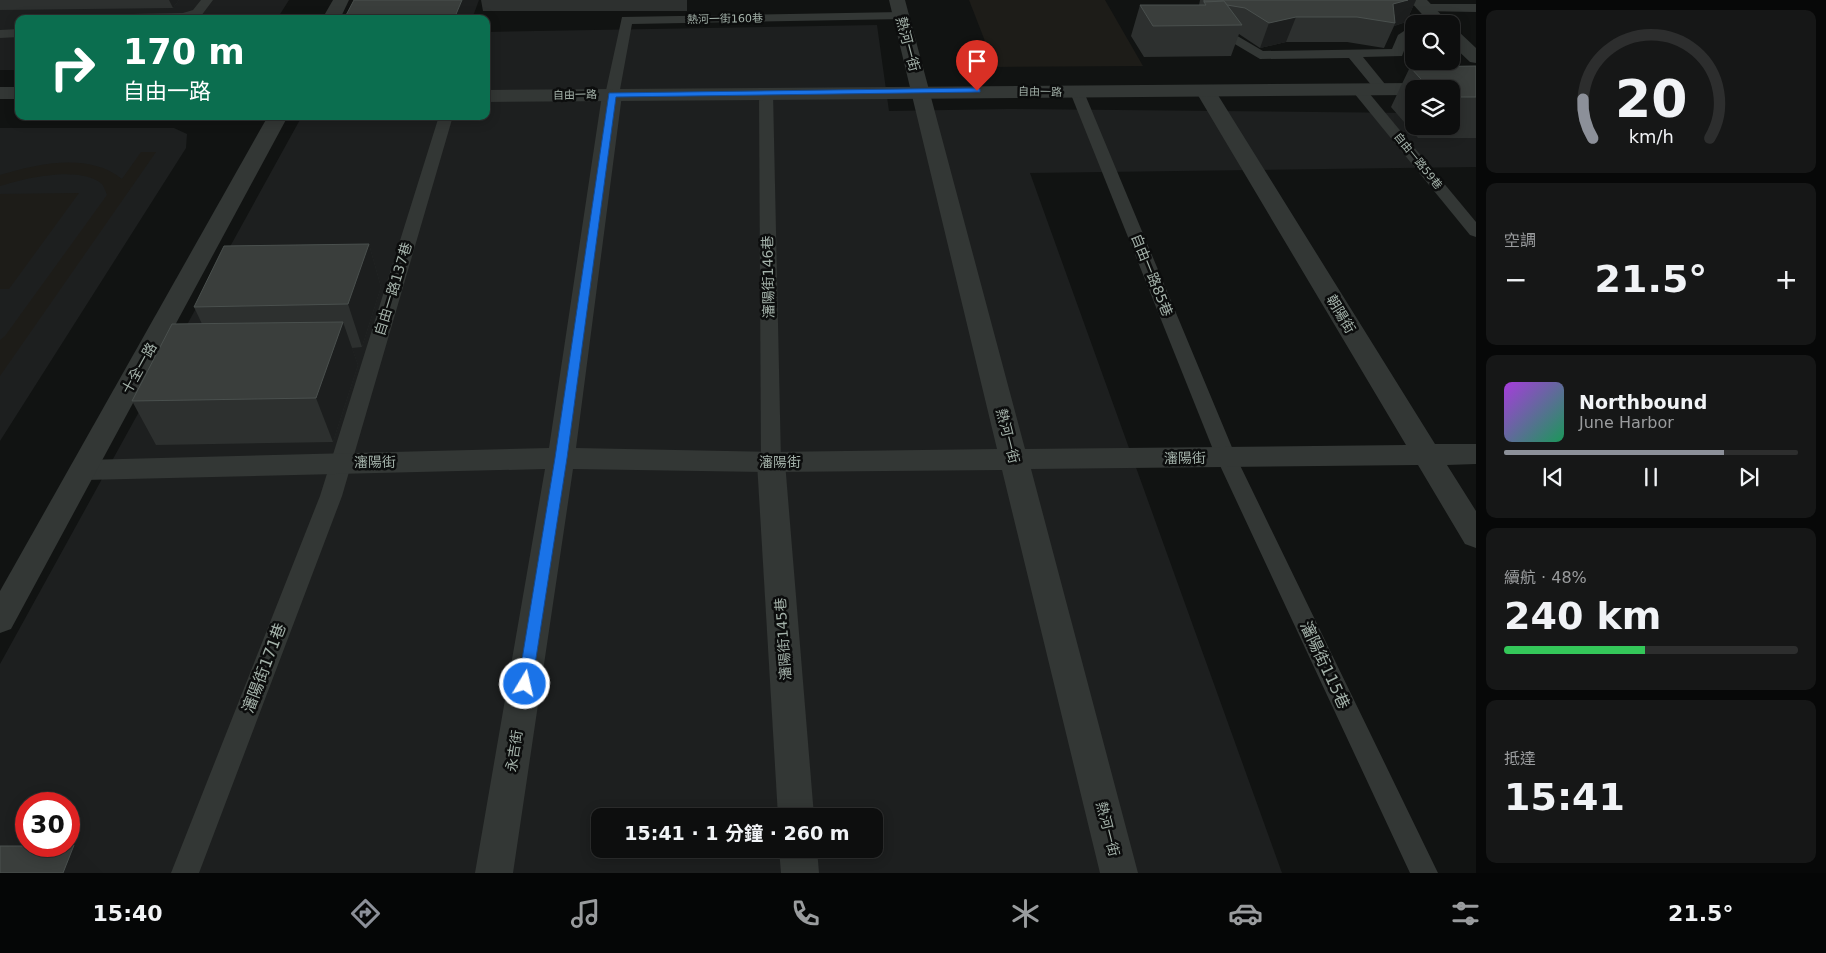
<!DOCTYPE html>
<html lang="zh-TW">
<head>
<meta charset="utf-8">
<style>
	body { margin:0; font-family:"DejaVu Sans","Noto Sans TC",sans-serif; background:#161717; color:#f1f3f6; height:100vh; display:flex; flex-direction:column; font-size:19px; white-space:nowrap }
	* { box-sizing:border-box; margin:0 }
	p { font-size:16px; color:#9a9c9e }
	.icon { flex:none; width:28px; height:28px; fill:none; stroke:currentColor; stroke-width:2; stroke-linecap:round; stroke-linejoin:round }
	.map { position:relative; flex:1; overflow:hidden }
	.sheet { display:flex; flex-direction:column; gap:10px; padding:10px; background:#070808; width:350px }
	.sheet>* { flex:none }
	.guide { position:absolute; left:15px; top:15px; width:475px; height:105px; border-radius:10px; box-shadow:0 2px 12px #0003,0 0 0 1px #2d2e2e; background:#0b6e4f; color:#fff; overflow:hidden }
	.fabs { position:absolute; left:1405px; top:15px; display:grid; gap:10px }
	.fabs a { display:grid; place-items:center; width:55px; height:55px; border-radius:10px; background:#0d0e0e; box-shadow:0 2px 12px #0003,0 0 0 1px #2d2e2e; font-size:25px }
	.speed { position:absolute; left:15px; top:792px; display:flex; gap:10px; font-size:25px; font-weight:700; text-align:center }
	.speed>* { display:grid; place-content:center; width:65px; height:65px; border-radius:50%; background:#0d0e0e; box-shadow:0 2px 12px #0003,0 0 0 1px #2d2e2e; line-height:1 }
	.speed .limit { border:8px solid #d22; background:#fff; color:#111 }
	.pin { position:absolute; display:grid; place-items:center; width:42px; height:42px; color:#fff; margin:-51px -21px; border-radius:50% 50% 50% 0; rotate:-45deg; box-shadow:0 0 5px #0007 }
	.pin .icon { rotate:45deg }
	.me { position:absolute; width:55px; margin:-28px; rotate:9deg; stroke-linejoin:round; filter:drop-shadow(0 0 4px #0008) }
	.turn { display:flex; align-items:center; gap:18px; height:105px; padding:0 25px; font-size:22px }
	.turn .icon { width:65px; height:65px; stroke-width:2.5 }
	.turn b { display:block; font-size:35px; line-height:42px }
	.big { font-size:38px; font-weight:700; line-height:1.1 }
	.sheet .card { flex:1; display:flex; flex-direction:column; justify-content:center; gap:8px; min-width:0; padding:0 18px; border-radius:10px; background:#161717 }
	.sheet .dial { align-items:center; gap:0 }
	.dial svg { height:130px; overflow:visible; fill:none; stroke:#2d2e2e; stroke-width:7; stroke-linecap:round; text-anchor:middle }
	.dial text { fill:#f1f3f6; stroke:none }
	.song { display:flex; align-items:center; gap:15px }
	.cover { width:60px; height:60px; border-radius:8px; background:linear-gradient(135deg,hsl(280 70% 55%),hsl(150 70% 35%)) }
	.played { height:5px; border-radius:2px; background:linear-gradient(90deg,#8c9099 75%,#2d2e2e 75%) }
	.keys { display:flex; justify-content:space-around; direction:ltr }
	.heat { display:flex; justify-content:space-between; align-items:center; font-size:28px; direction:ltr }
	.charge { height:8px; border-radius:4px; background:linear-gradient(90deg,#34c759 48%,#2d2e2e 0) }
	.trip { position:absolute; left:591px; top:808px; width:292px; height:50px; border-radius:10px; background:#0d0e0e; box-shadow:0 2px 12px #0003,0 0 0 1px #2d2e2e; font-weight:700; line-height:50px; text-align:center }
	.menu { display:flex; height:80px; justify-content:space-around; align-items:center; background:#050606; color:#9a9c9e }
	.menu .icon { width:35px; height:35px }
	.menu .active { color:#8c9099 }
	.menu b { font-size:22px; color:#f1f3f6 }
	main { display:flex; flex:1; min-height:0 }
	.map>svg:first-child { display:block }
</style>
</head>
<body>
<main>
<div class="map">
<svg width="1476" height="873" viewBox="0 0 1476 873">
	<rect width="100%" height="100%" fill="#111312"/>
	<g fill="#1d1f1f" fill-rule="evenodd">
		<path d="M0,0H289L277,19H19V70H0Z"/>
		<path d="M877,25L889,111L1006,109L1414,113V126H1451L1476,114V167L1030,173L1282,873H0V664L302,116H486V32ZM26,804H69V846H26ZM600,816H875V849H600Z"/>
		<path d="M0,128H174L187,134L186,148L0,441Z"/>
	</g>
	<g fill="#1d1c18">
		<path d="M969,0H1105L1143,66L995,67Z"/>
		<path d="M141,152H156L0,376V340L5,336L107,195C106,192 104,187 102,184C81,165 24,178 0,186V175C38,164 88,152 122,179Z"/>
		<path d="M79,193L9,289H0V194Z"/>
	</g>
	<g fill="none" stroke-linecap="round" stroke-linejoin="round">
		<g fill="#333735" fill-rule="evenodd">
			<path d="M201,0H213L201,16L191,19H73L79,15L183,13L193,10Z"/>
			<path d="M1425,4H1476V12L1421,11L1419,8L1421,5Z"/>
			<path d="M901,12L907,16L905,19L632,24L619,95L612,99L605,95L622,17Z"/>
			<path d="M19,29V37L0,38V30Z"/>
			<path d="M1404,31L1410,35L1402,56L1363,57L1389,89L1382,93L1377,92L1349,58L1260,59L1223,37L1224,34H1234L1263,51L1392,49L1398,35Z"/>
			<path d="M1359,86L1364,87L1476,222V237L1470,235L1354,93L1352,90L1354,87Z"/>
			<path d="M1077,88L1084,92L1236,457L1438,873H1410L1216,457L1070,92Z"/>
			<path d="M766,89L773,93L781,462L778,467L771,470L764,467L761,462L759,93Z"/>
			<path d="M439,116H453L342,496L199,873H171L320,496Z"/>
		</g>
		<g fill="#333735" fill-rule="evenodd">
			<path d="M771,452L781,455L785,462L814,816H778L757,462L761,455Z"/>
			<path d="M779,849H817L819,873H781Z"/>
		</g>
		<g fill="#333735" fill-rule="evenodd">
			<path d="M889,0H905L1025,449L1406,445L1196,92L1199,88H1213L1216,92L1435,444H1476V464L1447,465L1476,511V548L1465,544L1418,465L1031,469L1138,873H1100L1002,470L771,472L573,469L513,873H475L545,469L84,480L74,477L70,470L74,463L84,460L549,448L602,95L605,91H619L622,95L576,448L771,452L997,449Z"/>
			<path d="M1409,0H1427L1450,24H1431Z"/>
			<path d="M1451,29L1457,30L1476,48V63L1470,62L1451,44Z"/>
		</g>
		<g fill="#333735" fill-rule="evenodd">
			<path d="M333,0H349L340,19H322Z"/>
			<path d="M1414,83L1421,85L1423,89H1414V95L486,102V90Z"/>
			<rect x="0" y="87" width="19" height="12"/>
			<path d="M268,116H288L11,629L0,633V591Z"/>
		</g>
	</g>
	<g fill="#2d302f" fill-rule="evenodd">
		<path d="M0,0H179L173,8L0,10Z"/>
		<path d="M481,0H687V11H483Z"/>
		<path d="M1200,0H1416L1406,22L1394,26L1384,48L1347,42H1286L1260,48L1239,34L1231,56L1144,57L1131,36L1140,5H1199Z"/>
		<path d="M1476,66V138H1418L1391,107L1410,67ZM1414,89H1451V126H1414Z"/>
		<path d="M369,244L381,287L362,347L352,348L358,365L333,442L156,445L132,401L202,324L194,307Z"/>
	</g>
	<g fill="#1c1e1e">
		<path d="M169,0H179L173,8Z"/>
		<path d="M462,0H479L472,19H454Z"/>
		<path d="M1408,0H1416L1406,22L1394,26L1395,23L1393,4Z"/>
		<path d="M1296,17L1286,42L1260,48L1269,23Z"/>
		<path d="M369,244L381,287L362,347L348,304Z"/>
		<path d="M343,322L358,365L333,442L316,398Z"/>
		<path d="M74,845L103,873H63Z"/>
	</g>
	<g fill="#3a3e3c" stroke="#4a504e">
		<path d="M354,0H462L454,19H344Z"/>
		<path d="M1204,0H1408L1393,4L1395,23L1357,17H1296L1269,23L1245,8L1227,5L1224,1L1204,2Z"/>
		<path d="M1224,1L1242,25L1153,26L1140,5H1206L1204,2Z"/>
		<path d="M1476,66V97H1451V89H1430L1410,67Z"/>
		<path d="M369,244L348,304L194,307L224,246Z"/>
		<path d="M343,322L316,398L132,401L172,324Z"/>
		<path d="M69,845H74L63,873H0V846H69Z"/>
	</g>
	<path fill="#1a73e8" stroke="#114b97" d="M977,88L980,89V92L616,97L567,458L532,684L530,689L525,690L520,689L518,684L555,458L609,93Z"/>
	<g text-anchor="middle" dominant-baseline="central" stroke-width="5" stroke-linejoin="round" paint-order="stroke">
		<g font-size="11" fill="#a4b2aa" stroke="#0c0d0d">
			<text transform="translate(725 19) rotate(-1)">熱河一街160巷</text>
			<text transform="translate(1040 92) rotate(1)">自由一路</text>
			<text transform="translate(575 95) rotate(-1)">自由一路</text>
			<text transform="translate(1418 161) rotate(51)">自由一路59巷</text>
		</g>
		<g font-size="14" fill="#a4b2aa" stroke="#0c0d0d">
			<text transform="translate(908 44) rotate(75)">熱河一街</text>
			<text transform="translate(1152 275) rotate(68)">自由一路85巷</text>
			<text transform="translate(768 277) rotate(-91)">瀋陽街146巷</text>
			<text transform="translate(393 289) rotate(-73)">自由一路137巷</text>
			<text transform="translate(1341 314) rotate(59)">朝陽街</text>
			<text transform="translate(139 368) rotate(-61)">十全一路</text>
			<text transform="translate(1008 436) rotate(76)">熱河一街</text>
			<text transform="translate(1185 458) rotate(-1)">瀋陽街</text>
			<text transform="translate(375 462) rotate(-1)">瀋陽街</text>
			<text x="780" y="462">瀋陽街</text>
			<text transform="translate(783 639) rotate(-94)">瀋陽街145巷</text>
			<text transform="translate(514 751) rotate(-81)">永吉街</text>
			<text transform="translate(1108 829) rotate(76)">熱河一街</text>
		</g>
		<g font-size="16" fill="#a4b2aa" stroke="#0c0d0d">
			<text transform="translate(1325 665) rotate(65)">瀋陽街115巷</text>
			<text transform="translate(264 668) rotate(-69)">瀋陽街171巷</text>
		</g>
	</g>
</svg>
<div class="fabs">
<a><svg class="icon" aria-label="search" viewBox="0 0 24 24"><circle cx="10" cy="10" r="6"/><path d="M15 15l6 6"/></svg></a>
<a><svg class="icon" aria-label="layers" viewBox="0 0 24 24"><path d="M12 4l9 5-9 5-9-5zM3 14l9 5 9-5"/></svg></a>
</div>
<div class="speed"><div class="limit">30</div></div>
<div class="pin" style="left:977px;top:91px;background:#d93025"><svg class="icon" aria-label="arrive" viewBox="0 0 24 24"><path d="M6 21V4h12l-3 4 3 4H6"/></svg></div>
<svg class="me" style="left:525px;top:684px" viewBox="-20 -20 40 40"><circle r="17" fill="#1a73e8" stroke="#fff" stroke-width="3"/><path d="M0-11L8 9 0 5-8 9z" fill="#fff"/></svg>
<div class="trip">15:41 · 1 分鐘 · 260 m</div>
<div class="guide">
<div class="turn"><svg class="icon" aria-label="right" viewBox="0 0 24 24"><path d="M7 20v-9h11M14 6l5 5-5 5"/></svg><div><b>170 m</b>自由一路</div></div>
</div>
</div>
<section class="sheet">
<div class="card dial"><svg viewBox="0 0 100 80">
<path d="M14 69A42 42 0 1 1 86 69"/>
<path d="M14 69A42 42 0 0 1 8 45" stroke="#8c9099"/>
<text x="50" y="56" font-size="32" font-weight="700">20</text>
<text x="50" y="72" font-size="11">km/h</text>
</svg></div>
<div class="card"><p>空調</p>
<div class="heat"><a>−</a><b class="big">21.5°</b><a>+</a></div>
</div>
<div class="card">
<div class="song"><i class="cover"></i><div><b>Northbound</b><p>June Harbor</p></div></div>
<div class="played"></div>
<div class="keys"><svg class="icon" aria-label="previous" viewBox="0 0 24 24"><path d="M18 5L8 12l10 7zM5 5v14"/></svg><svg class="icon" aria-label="pause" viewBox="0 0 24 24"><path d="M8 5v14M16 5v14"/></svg><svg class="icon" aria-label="next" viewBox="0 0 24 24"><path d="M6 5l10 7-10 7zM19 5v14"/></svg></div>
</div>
<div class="card"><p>續航 · 48%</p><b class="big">240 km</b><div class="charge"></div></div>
<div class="card"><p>抵達</p><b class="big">15:41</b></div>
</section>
</main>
<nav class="menu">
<b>15:40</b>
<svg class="icon active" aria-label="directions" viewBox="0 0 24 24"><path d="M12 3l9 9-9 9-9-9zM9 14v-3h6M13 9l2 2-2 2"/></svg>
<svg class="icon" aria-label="music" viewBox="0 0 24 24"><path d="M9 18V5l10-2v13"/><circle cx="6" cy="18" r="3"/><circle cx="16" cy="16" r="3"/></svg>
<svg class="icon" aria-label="phone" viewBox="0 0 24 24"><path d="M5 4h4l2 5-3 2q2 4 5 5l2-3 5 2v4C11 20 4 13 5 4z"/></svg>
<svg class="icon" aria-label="climate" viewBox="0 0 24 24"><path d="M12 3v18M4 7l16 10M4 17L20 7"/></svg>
<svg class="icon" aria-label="car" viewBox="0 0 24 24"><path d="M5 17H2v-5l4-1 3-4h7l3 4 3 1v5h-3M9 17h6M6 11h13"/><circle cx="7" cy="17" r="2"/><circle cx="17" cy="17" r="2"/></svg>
<svg class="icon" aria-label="filters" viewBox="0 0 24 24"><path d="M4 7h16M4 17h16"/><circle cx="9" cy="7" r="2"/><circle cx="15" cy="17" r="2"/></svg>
<b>21.5°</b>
</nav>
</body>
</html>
